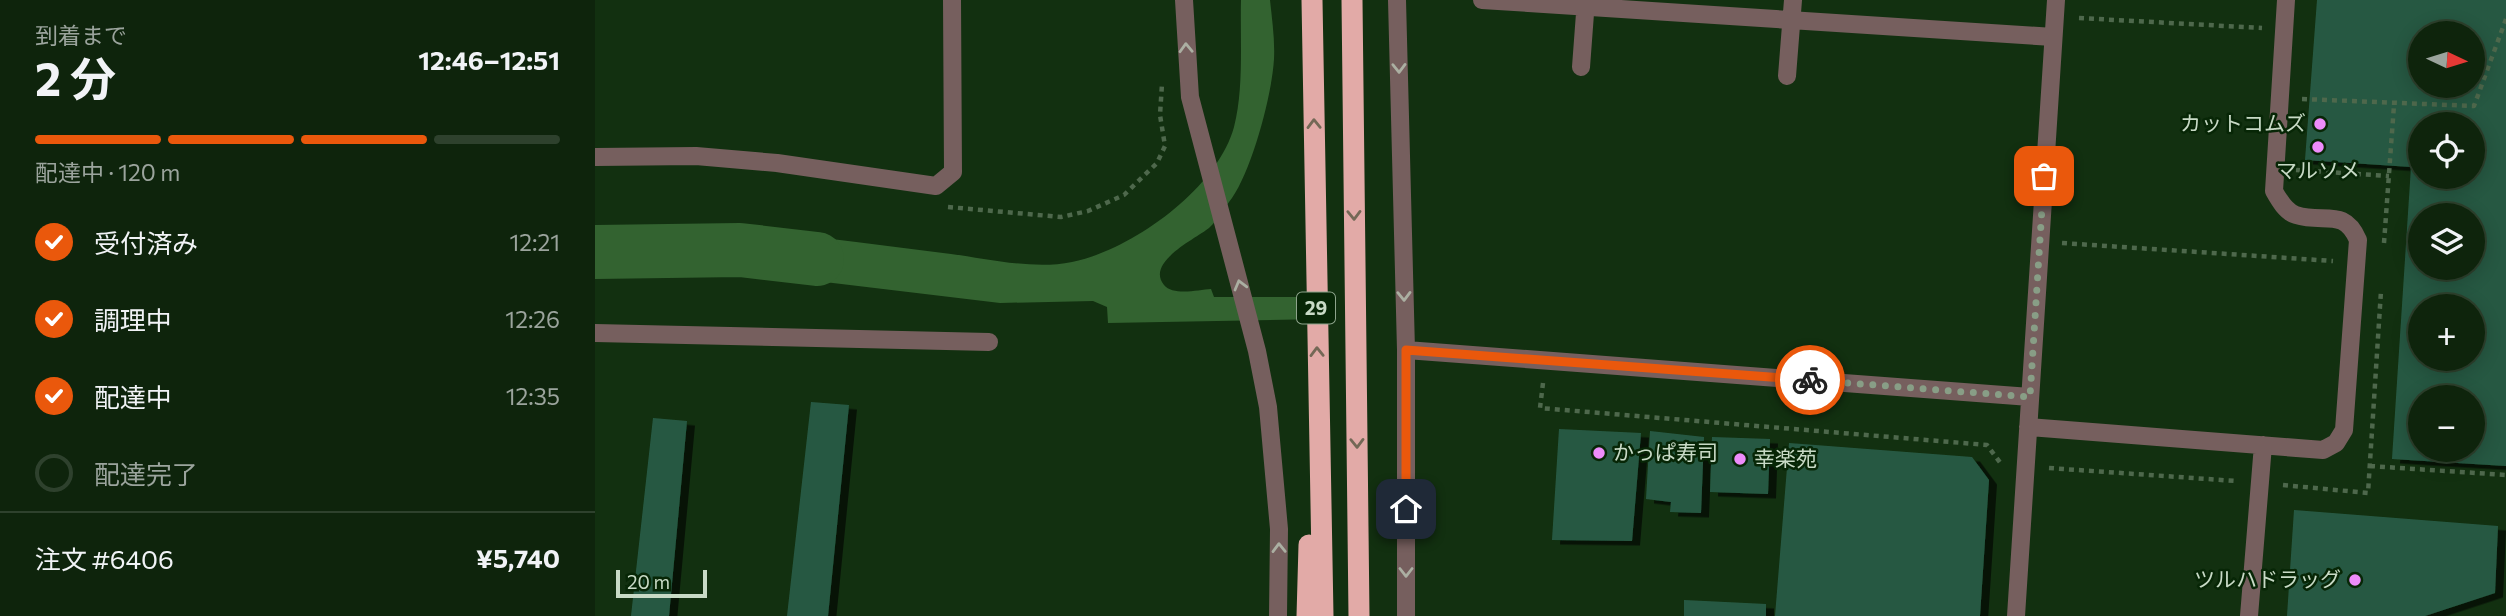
<!DOCTYPE html>
<html lang="ja">
<head>
<meta charset="utf-8">
<style>
	body { margin:0; font-family:Commissioner,"Noto Sans JP",sans-serif; background:#172c15; color:#f1f3f6; height:100vh; display:flex; flex-direction:column; font-size:26px; white-space:nowrap }
	* { box-sizing:border-box; margin:0 }
	p { font-size:23px; color:#9ba49d }
	.icon { flex:none; width:38px; height:38px; fill:none; stroke:currentColor; stroke-width:2; stroke-linecap:round; stroke-linejoin:round }
	.map { position:relative; flex:1; overflow:hidden }
	.drawer { display:flex; flex-direction:column; background:#0e240c; width:595px }
	.drawer>* { flex:none }
	.needle { width:46px; rotate:94deg }
	.fabs { position:absolute; left:1813px; top:21px; display:grid; gap:14px }
	.fabs a { display:grid; place-items:center; width:77px; height:77px; border-radius:50%; background:#0e240c; box-shadow:0 4px 18px #0003,0 0 0 2px #2e412d; font-size:35px }
	.scale { position:absolute; left:21px; bottom:18px; width:91px; box-sizing:border-box; padding-left:7px; border:4px solid #c8dac6; border-top:0; font-size:19px; line-height:24px; white-space:nowrap; color:#c8dac6; -webkit-text-stroke:5px #072606; paint-order:stroke }
	.pin { position:absolute; display:grid; place-items:center; width:60px; height:60px; color:#fff; margin:-30px; border-radius:14px; box-shadow:0 4px 10px #0006 }
	.courier { position:absolute; display:grid; place-items:center; width:70px; height:70px; margin:-35px; border:5px solid #ea580c; border-radius:50%; background:#fff; color:#222; box-shadow:0 2px 9px #0007 }
	.overview em { font-style:normal; font-weight:700 }
	.overview div { display:flex; flex-direction:column-reverse }
	.overview { display:flex; align-items:center; justify-content:space-between; height:119px; padding:0 35px }
	h1 { font-size:46px; font-weight:700; line-height:52px }
	.bar { display:grid; grid-template-columns:repeat(4,1fr); gap:10px 7px; align-content:center; height:84px; padding:0 35px }
	.bar i { height:9px; border-radius:5px; background:#2e412d }
	.bar .active { background:#ea580c }
	.bar p { grid-column:span 4 }
	.line { display:flex; align-items:center; gap:18px; padding:0 35px; border-top:2px solid #2e412d }
	.line div { flex:1 }
	ol { padding:0 35px; list-style:none }
	li { display:flex; align-items:center; gap:21px; height:77px }
	li p { margin-inline-start:auto }
	li .icon { padding:7px; border-radius:50%; background:#ea580c; color:#fff; stroke-width:4 }
	li:last-child { color:#9ba49d }
	li i { width:38px; height:38px; border:4px solid #2e412d; border-radius:50% }
	main { display:flex; flex:1; min-height:0 }
	.map>svg:first-child { display:block }
	.water { fill:#336330 }
	.lines { fill:none; stroke-linecap:round; stroke-linejoin:round }
	.river { stroke:#336330; stroke-width:54 }
	.building { fill:#275943; fill-rule:evenodd; filter:url(#shadow) }
	.path { stroke:#4e684c; stroke-width:4.5; stroke-dasharray:5 5; stroke-linecap:butt }
	.minor { stroke:#765f5e; stroke-width:18 }
	.highway { stroke:#e2aaa7; stroke-width:21 }
	.oneway { stroke:#abafa2 }
	.oneway2 { stroke:#746856 }
	.done { stroke:#889e86; stroke-width:7; stroke-dasharray:0 12.6 }
	.route { stroke:#ea580c; stroke-width:9 }
	.poi-dot { fill:#ed8cfa; stroke:#072606; stroke-width:2.5 }
	.labels { text-anchor:middle; stroke-width:5; stroke-linejoin:round; paint-order:stroke }
	.shield { fill:#072606; stroke:#8ea48c; stroke-width:2 }
	.shield-label { font-size:19px; font-weight:bold; fill:#c8dac6 }
	.poi-label { font-size:21px; fill:#c8dac6; stroke:#072606; text-anchor:end }
</style>
</head>
<body>
<main>
<section class="drawer">
<div class="overview"><div><h1>2 分</h1><p>到着まで</p></div><em>12:46–12:51</em></div>
<div class="bar"><i class="active"></i><i class="active"></i><i class="active"></i><i></i><p>配達中 · 120 m</p></div>
<ol>
<li><svg class="icon" aria-label="check" viewBox="0 0 24 24"><path d="M5 12l5 5 9-10"/></svg>受付済み<p>12:21</p></li>
<li><svg class="icon" aria-label="check" viewBox="0 0 24 24"><path d="M5 12l5 5 9-10"/></svg>調理中<p>12:26</p></li>
<li><svg class="icon" aria-label="check" viewBox="0 0 24 24"><path d="M5 12l5 5 9-10"/></svg>配達中<p>12:35</p></li>
<li><i></i>配達完了</li>
</ol>
<div class="line" style="height:91px"><div>注文 #6406</div><b>¥5,740</b></div>
</section>
<div class="map">
<svg width="1911" height="616" viewBox="0 0 1911 616">
	<defs>
		<filter id="shadow"><feDropShadow dx="8" dy="4.5" stdDeviation="0" flood-color="#0009"/></filter>
	</defs>
	<rect width="100%" height="100%" fill="#123010"/>
	<path class="water" d="M646,0H675C677,19 680,40 679,59C677,95 657,169 637,198C630,207 623,220 614,228C602,238 550,262 569,285C578,296 603,290 616,289L619,297H725L726,319L513,323L512,307L498,301L405,303L145,272L150,228C218,237 287,245 356,254C394,259 439,270 477,262C537,250 622,189 639,127C649,88 645,41 646,0Z"/>
	<g class="lines">
		<path class="river" d="M0,252L145,250L222,259"/>
	</g>
	<path class="building" d="M1722,0H1911V466L1797,459L1816,167L1710,160ZM1825,33H1878V86H1825ZM1825,124H1878V177H1825ZM1825,215H1878V268H1825ZM1825,306H1878V359H1825ZM1825,397H1878V450H1825Z
		M216,402L254,405L233,616H192Z
		M58,418L92,421L74,616H36Z
		M964,429L1046,433L1037,541L957,540Z
		M1055,431L1109,437L1106,513L1075,512L1076,502L1051,499Z
		M1117,437L1175,439L1173,494L1115,492Z
		M1194,443L1377,457L1394,480L1385,616H1180Z
		M1699,510L1903,526L1900,593L1830,616H1692Z
		M1089,600L1171,604V616H1089Z"/>
	<g class="lines">
		<path class="path" d="M1484,18L1667,28
			M1707,99L1879,106L1911,19
			M1701,170L1794,176
			M353,207L466,217L493,211L529,195L562,163L570,146L565,115L567,84
			M1467,243L1738,261
			M1789,243L1799,105
			M948,383L945,408L1392,445L1407,465
			M1775,466L1911,475
			M1454,468L1641,481
			M1688,485L1773,493L1786,291"/>
		<path class="minor" d="M589,0L595,97L662,351L673,407L684,529L683,616
			M802,0L811,350V616
			M887,0L1458,37
			M986,67L991,0
			M1192,76L1198,0
			M0,157L101,156L182,163L341,186L358,172L357,0
			M0,333L394,342
			M811,350L1435,397
			M1433,427L1728,450L1741,443L1749,430L1763,240C1749,207 1729,224 1701,215C1691,212 1684,200 1679,191L1691,0
			M1421,616L1461,0
			M1654,616L1668,445"/>
		<path class="highway" d="M717,0L728,616
			M757,0L764,616
			M712,616L714,545"/>
	</g>
	<defs><path id="oneway-chevron" d="M-2-3.5L2.5 0L-2 3.5" fill="none" stroke-width="1.6" stroke-linecap="round" stroke-linejoin="round" transform="scale(1.75)"/></defs>
	<g class="oneway">
		<use href="#oneway-chevron" transform="translate(591 48) rotate(-92)"/>
		<use href="#oneway-chevron" transform="translate(804 68) rotate(89)"/>
		<use href="#oneway-chevron" transform="translate(645 285) rotate(-105)"/>
		<use href="#oneway-chevron" transform="translate(809 296) rotate(89)"/>
		<use href="#oneway-chevron" transform="translate(684 548) rotate(-91)"/>
		<use href="#oneway-chevron" transform="translate(811 572) rotate(90)"/>
	</g>
	<g class="oneway2">
		<use href="#oneway-chevron" transform="translate(719 124) rotate(-91)"/>
		<use href="#oneway-chevron" transform="translate(759 215) rotate(89)"/>
		<use href="#oneway-chevron" transform="translate(722 352) rotate(-91)"/>
		<use href="#oneway-chevron" transform="translate(762 443) rotate(89)"/>
	</g>
	<g class="lines">
		<path class="done" d="M1215,380L1435,397L1449,176"/>
		<path class="route" d="M811,509V350L1215,380"/>
	</g>
	<g class="poi-dot">
		<circle cx="1725" cy="124" r="7"/>
		<circle cx="1723" cy="147" r="7"/>
		<circle cx="1004" cy="453" r="7"/>
		<circle cx="1145" cy="459" r="7"/>
		<circle cx="1760" cy="580" r="7"/>
	</g>
	<g class="labels">
		<rect class="shield" x="702" y="292.5" width="38" height="31" rx="5"/>
		<g class="shield-label">
			<text x="721" y="315">29</text>
		</g>
		<g class="poi-label">
			<text x="1711" y="131">カットコムズ</text>
			<text x="1723" y="178" text-anchor="middle">マルソメ</text>
			<text x="1018" y="460" text-anchor="start">かっぱ寿司</text>
			<text x="1159" y="466" text-anchor="start">幸楽苑</text>
			<text x="1746" y="587">ツルハドラッグ</text>
		</g>
	</g>
</svg>
<div class="fabs">
<a><svg class="needle" viewBox="-14 -14 28 28"><path d="M0-13l5 13h-10z" fill="#e53935"/><path d="M0 13l5-13h-10z" fill="#9ba49d"/></svg></a>
<a><svg class="icon" aria-label="locate" viewBox="0 0 24 24"><circle cx="12" cy="12" r="6"/><path d="M12 2v4M12 18v4M2 12h4M18 12h4"/></svg></a>
<a><svg class="icon" aria-label="layers" viewBox="0 0 24 24"><path d="M12 4l9 5-9 5-9-5zM3 14l9 5 9-5"/></svg></a>
<a>+</a>
<a>−</a>
</div>
<div class="scale">20 m</div>
<div class="pin" style="left:1449px;top:176px;background:#ea580c"><svg class="icon" aria-label="bag" viewBox="0 0 24 24"><path d="M5 8h14l-1 12H6zM9 8a3 3 0 0 1 6 0"/></svg></div>
<div class="pin" style="left:811px;top:509px;background:#1f2937"><svg class="icon" aria-label="home" viewBox="0 0 24 24"><path d="M3 11l9-7 9 7M6 9v11h12V9"/></svg></div>
<div class="courier" style="left:1215px;top:380px"><svg class="icon" aria-label="bike" viewBox="0 0 24 24"><circle cx="6" cy="16" r="4"/><circle cx="18" cy="16" r="4"/><path d="M6 16l4-8h5l3 8M10 8l3 8H6M13 5h3"/></svg></div>
</div>
</main>
</body>
</html>
